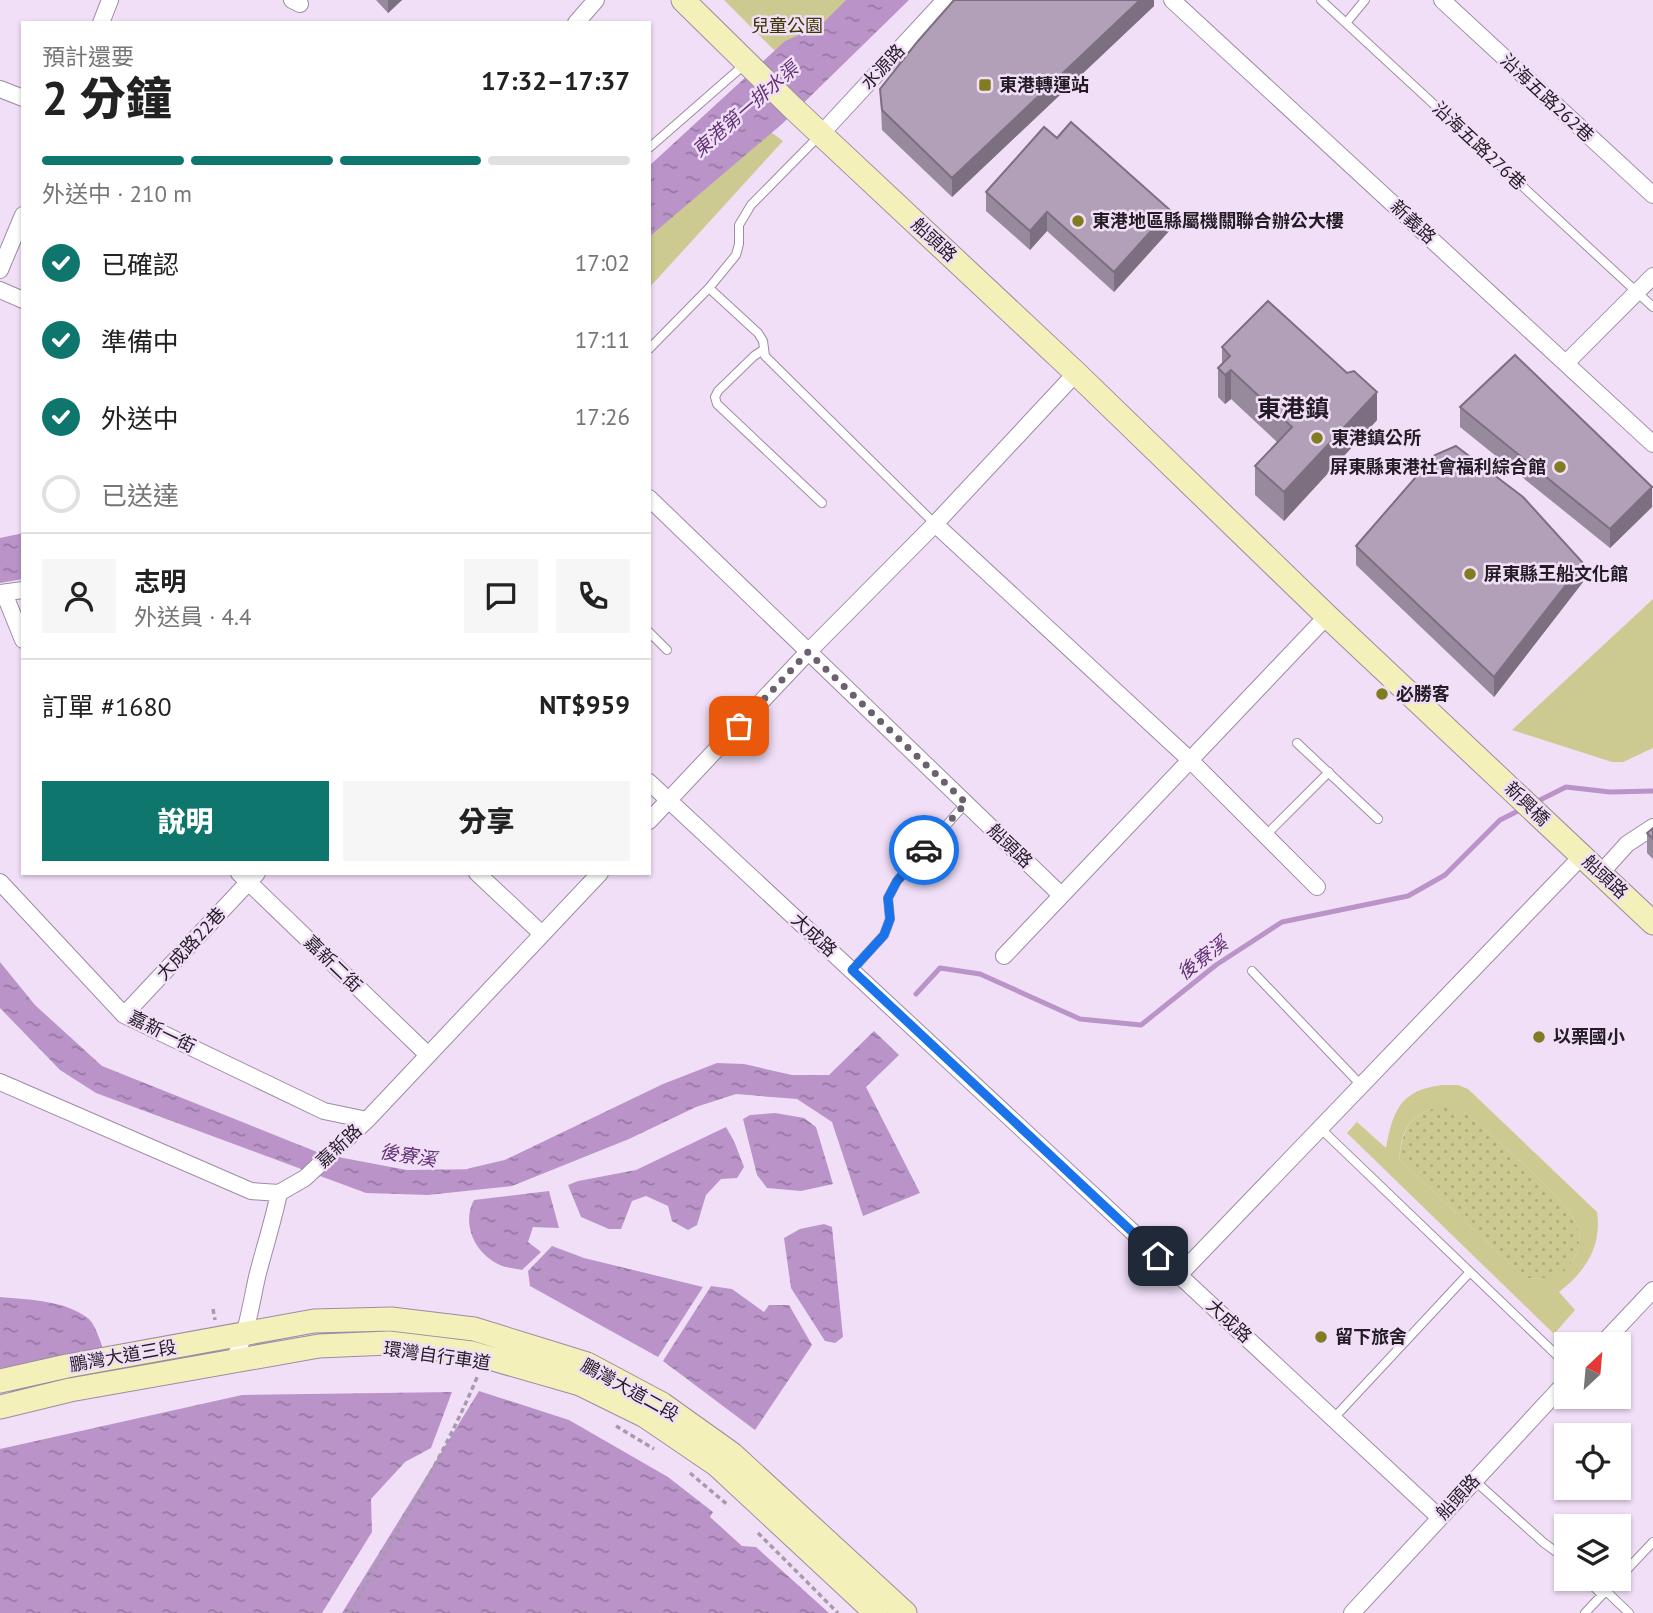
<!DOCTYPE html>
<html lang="zh-TW">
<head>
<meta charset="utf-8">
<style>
	body { margin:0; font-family:"PT Sans","Noto Sans TC",sans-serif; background:#f6f6f6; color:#222; height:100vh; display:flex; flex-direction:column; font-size:26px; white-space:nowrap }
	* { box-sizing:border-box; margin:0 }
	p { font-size:23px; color:#767676 }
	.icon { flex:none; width:38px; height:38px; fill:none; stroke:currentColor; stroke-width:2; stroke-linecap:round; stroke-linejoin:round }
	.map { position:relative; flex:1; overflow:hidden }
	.panel { position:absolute; left:21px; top:21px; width:630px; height:854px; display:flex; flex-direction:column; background:#fff; border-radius:0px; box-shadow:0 2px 5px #0004 }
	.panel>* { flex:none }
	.needle { width:46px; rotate:26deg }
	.tools { position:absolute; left:1554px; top:1332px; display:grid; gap:14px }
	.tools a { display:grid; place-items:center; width:77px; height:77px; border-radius:0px; background:#fff; box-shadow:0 2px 5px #0004; font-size:35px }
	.pin { position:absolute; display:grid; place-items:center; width:60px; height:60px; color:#fff; margin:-30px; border-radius:14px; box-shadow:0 4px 10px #0006 }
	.courier { position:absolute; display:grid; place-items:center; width:70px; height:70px; margin:-35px; border:5px solid #1a73e8; border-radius:50%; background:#fff; color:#222; box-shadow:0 2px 9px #0007 }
	.head em { font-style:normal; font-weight:800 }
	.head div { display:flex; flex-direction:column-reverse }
	.head { display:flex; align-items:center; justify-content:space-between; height:119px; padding:0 21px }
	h1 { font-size:46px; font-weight:800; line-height:52px }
	.bar { display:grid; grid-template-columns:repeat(4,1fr); gap:10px 7px; align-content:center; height:84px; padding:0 21px }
	.bar i { height:9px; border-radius:5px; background:#e0e0e0 }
	.bar .on { background:#0f766e }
	.bar p { grid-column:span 4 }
	.line { display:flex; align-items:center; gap:18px; padding:0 21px; border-top:2px solid #e0e0e0 }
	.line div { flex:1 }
	.round { display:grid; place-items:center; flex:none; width:74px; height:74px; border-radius:0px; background:#f6f6f6 }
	ol { padding:0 21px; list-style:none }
	li { display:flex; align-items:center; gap:21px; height:77px }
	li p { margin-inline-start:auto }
	li .icon { padding:7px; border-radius:50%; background:#0f766e; color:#fff; stroke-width:4 }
	li:last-child { color:#767676 }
	li i { width:38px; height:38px; border:4px solid #e0e0e0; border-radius:50% }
	.cta { display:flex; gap:14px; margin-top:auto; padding:14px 21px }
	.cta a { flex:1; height:80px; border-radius:0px; background:#0f766e; color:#fff; font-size:28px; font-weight:800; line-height:80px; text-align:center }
	.cta a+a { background:#f6f6f6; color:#222 }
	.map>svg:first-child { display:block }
	.grass { fill:url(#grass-dots) }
	.park { fill:#ccc991; fill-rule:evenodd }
	.water { fill:url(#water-ripples) }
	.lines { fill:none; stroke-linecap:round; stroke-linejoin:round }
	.stream { stroke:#ba94c9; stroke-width:5 }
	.lane-casing { stroke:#9c8ca3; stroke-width:10 }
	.street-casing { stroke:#9c8ca3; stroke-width:18 }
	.secondary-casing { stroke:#9c8ca3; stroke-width:25 }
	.path { stroke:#a89aae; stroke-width:3.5; stroke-dasharray:5 3.5; stroke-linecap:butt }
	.lane { stroke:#fff; stroke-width:8 }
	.street { stroke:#fff; stroke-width:16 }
	.secondary { stroke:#f3f0ba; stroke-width:23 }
	.wall { fill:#988a9d }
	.shaded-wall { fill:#7c7080 }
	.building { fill:#b1a0b7; stroke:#7c7080; stroke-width:2 }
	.done { stroke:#6b606f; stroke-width:7; stroke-dasharray:0 12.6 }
	.route { stroke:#1a73e8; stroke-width:9 }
	.poi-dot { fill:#817b21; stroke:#f1dff8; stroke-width:2.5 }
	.labels { text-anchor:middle; stroke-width:5; stroke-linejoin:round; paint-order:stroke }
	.park-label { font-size:18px; fill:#3a3600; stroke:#f1dff8 }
	.street-label { font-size:18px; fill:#231c25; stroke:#f1dff8 }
	.poi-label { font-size:18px; font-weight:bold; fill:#231c25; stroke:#f1dff8; text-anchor:start }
	.water-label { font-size:19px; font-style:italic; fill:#613172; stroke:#f1dff8 }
	.district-label { font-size:24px; font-weight:bold; fill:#231c25; stroke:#f1dff8 }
</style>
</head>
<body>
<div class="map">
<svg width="1653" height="1613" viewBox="0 0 1653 1613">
	<defs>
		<pattern id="grass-dots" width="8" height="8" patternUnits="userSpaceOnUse" patternTransform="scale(1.75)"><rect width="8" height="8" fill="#ccc991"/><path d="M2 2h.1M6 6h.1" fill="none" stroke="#afac7d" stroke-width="1.8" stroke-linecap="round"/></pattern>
		<pattern id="water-ripples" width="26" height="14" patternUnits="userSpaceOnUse" patternTransform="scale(1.75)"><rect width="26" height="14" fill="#ba94c9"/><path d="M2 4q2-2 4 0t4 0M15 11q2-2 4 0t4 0" fill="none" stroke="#9778a3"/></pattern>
	</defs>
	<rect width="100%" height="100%" fill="#f1dff8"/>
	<path class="grass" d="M1436,1107H1449L1466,1113C1489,1134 1576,1205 1579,1232C1581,1241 1578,1251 1574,1258C1562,1282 1549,1279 1525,1278L1399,1159C1403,1130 1408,1117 1436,1107Z"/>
	<path class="park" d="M724,0H855L786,62Z
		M768,130L783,141L649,288V227Z
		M1653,599V748L1623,762H1612L1512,730Z
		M1442,1085H1458L1468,1089L1597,1212C1602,1247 1585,1272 1559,1292L1575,1310L1554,1334L1347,1133L1357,1122L1386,1148C1393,1111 1400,1090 1442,1085ZM1436,1107L1449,1108L1466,1113C1489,1134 1576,1205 1579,1232C1581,1241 1578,1251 1574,1258C1563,1280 1547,1279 1525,1278L1399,1159C1402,1130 1408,1117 1436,1107Z"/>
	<path class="water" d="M846,0H909L782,124L649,237V166L785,41L820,26Z
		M23,533V579L0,583V538Z
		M0,962L35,1005L102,1066L322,1154L407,1170L486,1169L663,1084L717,1063L744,1064L792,1075H829L874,1031L899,1055L866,1087L920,1193L863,1216L832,1122L797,1099L736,1094L696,1107L629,1139L512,1186L428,1195L366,1193L96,1093L60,1070L0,1008Z
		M775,1113L804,1118L816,1127L833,1184L801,1191L767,1188L757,1175L743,1119L750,1115Z
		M726,1127L734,1141L744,1167L737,1178L721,1179L706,1195L697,1225L688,1230L672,1221L668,1206L646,1196L632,1201L621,1229H609L581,1217L568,1185L578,1181L636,1170Z
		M549,1191L559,1228L533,1227L528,1242L541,1252L522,1270C515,1268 506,1268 500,1265C475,1254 461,1224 474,1200Z
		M824,1224L832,1227L843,1337L835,1343L825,1341L791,1288L784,1238L800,1229Z
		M552,1246L584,1258L703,1287L658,1357L530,1286L528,1271Z
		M711,1286L732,1289L764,1312L769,1305H789L812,1345L755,1430L663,1361Z
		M0,1297C30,1300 65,1300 89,1319C97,1327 102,1348 107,1359L0,1383Z
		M479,1391L569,1420L668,1477L713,1512L710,1517L742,1546L756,1547L829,1613H342Z
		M452,1392L431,1448L405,1462L371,1499L372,1532L322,1613H0V1449L242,1395Z"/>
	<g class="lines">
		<path class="stream" d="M1534,803L1566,787L1610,792L1653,791
			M916,994L940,968L980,974L1080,1019L1141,1025L1216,965L1282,922L1408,896L1445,875L1500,820L1522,809
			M469,1171L503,1163"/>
		<defs>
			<path id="lane" d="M1321,0L1653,307
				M1346,23L1365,0
				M649,148L744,65
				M709,288L758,333L763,341L765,356L935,524
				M649,349L709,288L736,255L739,244V225L751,205L819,136
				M763,350L754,356L718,391L715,397L717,404L822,503
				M649,632L667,650
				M1297,743L1378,819
				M1265,836L1329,772
				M852,970L884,935L890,919L888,898L897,881L966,803
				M1252,971L1361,1085
				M1320,1128L1566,1364
				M1333,1419L1470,1272
				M1474,1480L1544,1543L1566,1559
				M1585,1578L1602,1595
				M1619,1578L1653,1542
				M1606,1591L1629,1613
				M1585,1613L1618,1578"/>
			<path id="street" d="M292,0L300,4
				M1172,0L1653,444
				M1442,0L1653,195
				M101,23L110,0
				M576,23L596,0
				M0,89L23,98
				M821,134L945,0
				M0,270L23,215
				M0,290L23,300
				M1566,363L1653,276
				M649,498L1061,895
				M935,524L1189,759L1317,887
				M0,593L23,590
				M4,593L23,640
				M649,782L1439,1517
				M649,821L808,652L935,524L1076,373
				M239,873L428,1055
				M477,873L542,934
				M1601,873L1627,844L1653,827
				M0,882L124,1015L324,1111L367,1120
				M1004,956L1327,616
				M124,1015L257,873
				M0,1082L251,1191L279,1193L305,1178L367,1120L600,873
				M1179,1275L1582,856
				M1602,1344L1653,1290
				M234,1360C248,1329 250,1309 257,1277C264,1249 273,1222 279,1193
				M1352,1613L1566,1382"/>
			<path id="secondary" d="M683,0L793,108L1076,373L1327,616L1653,923
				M0,1381L67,1366L314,1321L391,1319L474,1329L587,1364L662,1404L732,1454L905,1613
				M0,1407L70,1390L319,1346L389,1343L472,1353L580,1384L645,1416L717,1465L876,1613"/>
		</defs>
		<use href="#lane" class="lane-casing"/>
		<use href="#street" class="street-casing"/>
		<use href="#secondary" class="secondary-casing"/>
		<path class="path" d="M213,1309L215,1320
			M616,1426L654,1449
			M690,1473L729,1506
			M758,1533L838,1613
			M349,1613C395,1535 443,1459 478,1375"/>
		<use href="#lane" class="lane"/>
		<use href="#street" class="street"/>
		<use href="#secondary" class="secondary"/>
	</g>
	<path class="wall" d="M376,0H402L388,13Z
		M1154,0V6L952,197L882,130L880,89Z
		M1057,138L1170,230L1114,292L1047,231L1030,250L986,211V192Z
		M1222,347L1377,420L1284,521L1255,495V466L1277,442L1231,399L1225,404L1218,397V368L1222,364Z
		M1460,407L1652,507L1610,548L1460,427Z
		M1356,546L1583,582L1494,697L1356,565Z
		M1653,820V859L1647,853V833L1653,828Z"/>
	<path class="shaded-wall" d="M388,0H402L388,13Z
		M1140,0H1154V6L952,197V178Z
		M1170,210V230L1114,292V272Z
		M1047,212V231L1030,250V231Z
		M1231,370V399L1225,404V375Z
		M1377,392V420L1284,521V492Z
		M1652,487V507L1610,548V529Z
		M1583,563V582L1494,697V677Z"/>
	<path class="building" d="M954,0H1140L952,178L882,110L880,89L918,41Z
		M1071,122L1170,210L1114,272L1047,212L1030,231L986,192L1044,127L1057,138Z
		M1268,301L1347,373L1354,371L1377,392L1284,492L1255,466L1292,427L1231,370L1225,375L1218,368L1230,356L1222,347Z
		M1515,355L1652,487L1610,529L1460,407Z
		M1456,446L1523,497L1583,563L1494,677L1356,546L1435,455Z
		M1653,828V839L1647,833Z"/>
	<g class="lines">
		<path class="done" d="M739,726L808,652L966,803L924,850"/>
		<path class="route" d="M924,850L897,881L888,898L890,919L884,935L852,970L1158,1256"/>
	</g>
	<g class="poi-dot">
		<rect x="978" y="78" width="14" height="14" rx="3.5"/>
		<circle cx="1078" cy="221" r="7"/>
		<circle cx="1317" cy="438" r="7"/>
		<circle cx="1560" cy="467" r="7"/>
		<circle cx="1470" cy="574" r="7"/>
		<circle cx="1382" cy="694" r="7"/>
		<circle cx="1539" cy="1037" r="7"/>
		<circle cx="1321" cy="1337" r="7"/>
	</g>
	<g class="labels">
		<g class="park-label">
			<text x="787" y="32">兒童公園</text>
		</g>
		<g class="street-label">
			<text transform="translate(883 67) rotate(-47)" y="6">水源路</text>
			<text transform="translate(1547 98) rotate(43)" y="6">沿海五路262巷</text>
			<text transform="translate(1479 146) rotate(43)" y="6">沿海五路276巷</text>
			<text transform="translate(1413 222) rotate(43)" y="6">新義路</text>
			<text transform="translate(934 240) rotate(43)" y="6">船頭路</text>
			<text transform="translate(1527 804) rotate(44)" y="6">新興橋</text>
			<text transform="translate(1010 846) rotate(44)" y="6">船頭路</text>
			<text transform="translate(1605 877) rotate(43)" y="6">船頭路</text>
			<text transform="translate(814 935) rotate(43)" y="6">大成路</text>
			<text transform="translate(191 944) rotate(-47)" y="6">大成路22巷</text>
			<text transform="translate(333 964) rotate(44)" y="6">嘉新二街</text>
			<text transform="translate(162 1032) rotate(26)" y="6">嘉新一街</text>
			<text transform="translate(339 1146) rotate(-43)" y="6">嘉新路</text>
			<text transform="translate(1229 1321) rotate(43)" y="6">大成路</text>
			<text transform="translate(123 1356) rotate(-10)" y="6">鵬灣大道三段</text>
			<text transform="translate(437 1356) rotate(8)" y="6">環灣自行車道</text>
			<text transform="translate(630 1390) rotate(29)" y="6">鵬灣大道二段</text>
			<text transform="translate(1458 1497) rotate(-47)" y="6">船頭路</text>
		</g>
		<g class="poi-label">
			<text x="999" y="91">東港轉運站</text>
			<text x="1092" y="227">東港地區縣屬機關聯合辦公大樓</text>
			<text x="1331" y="444">東港鎮公所</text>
			<text x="1546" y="473" text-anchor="end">屏東縣東港社會福利綜合館</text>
			<text x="1484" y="580">屏東縣王船文化館</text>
			<text x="1396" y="700">必勝客</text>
			<text x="1553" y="1043">以栗國小</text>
			<text x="1335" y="1343">留下旅舍</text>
		</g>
		<g class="water-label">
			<text transform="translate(745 109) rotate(-41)" y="7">東港第一排水渠</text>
			<text transform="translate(1202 958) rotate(-37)" y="7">後寮溪</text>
			<text transform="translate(408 1155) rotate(9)" y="7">後寮溪</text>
		</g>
		<g class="district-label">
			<text x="1293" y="417">東港鎮</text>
		</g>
	</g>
</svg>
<div class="tools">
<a><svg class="needle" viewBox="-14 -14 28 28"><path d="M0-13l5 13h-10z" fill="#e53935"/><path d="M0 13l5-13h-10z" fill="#767676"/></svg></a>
<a><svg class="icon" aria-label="locate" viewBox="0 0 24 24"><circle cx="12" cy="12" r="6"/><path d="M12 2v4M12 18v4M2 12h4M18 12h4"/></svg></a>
<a><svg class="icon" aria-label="layers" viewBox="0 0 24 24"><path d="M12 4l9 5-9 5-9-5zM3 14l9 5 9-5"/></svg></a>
</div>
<div class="pin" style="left:739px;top:726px;background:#ea580c"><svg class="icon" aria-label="bag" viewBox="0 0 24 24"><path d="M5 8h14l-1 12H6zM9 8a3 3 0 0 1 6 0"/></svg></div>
<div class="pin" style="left:1158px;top:1256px;background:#1f2937"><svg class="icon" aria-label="home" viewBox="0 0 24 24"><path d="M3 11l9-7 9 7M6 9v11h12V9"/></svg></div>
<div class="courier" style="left:924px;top:850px"><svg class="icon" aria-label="car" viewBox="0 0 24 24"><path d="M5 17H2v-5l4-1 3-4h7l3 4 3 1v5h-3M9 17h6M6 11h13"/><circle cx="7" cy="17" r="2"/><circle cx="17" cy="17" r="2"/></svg></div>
<section class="panel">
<div class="head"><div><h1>2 分鐘</h1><p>預計還要</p></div><em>17:32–17:37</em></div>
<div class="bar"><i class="on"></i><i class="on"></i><i class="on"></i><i></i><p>外送中 · 210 m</p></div>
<ol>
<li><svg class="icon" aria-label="check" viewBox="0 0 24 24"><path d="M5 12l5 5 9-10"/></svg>已確認<p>17:02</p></li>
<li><svg class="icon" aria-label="check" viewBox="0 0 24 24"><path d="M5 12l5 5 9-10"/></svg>準備中<p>17:11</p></li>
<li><svg class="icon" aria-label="check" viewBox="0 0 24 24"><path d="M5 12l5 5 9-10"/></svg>外送中<p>17:26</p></li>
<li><i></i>已送達</li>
</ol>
<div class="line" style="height:126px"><a class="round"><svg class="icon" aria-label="person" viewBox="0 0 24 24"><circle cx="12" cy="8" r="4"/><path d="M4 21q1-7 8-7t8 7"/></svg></a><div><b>志明</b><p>外送員 · 4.4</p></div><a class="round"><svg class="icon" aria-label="chat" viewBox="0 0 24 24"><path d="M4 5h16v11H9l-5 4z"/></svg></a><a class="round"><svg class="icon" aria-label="phone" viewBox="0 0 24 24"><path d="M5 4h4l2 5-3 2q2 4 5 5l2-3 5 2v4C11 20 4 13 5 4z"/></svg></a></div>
<div class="line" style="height:91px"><div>訂單 #1680</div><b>NT$959</b></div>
<div class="cta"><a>說明</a><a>分享</a></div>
</section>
</div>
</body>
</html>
